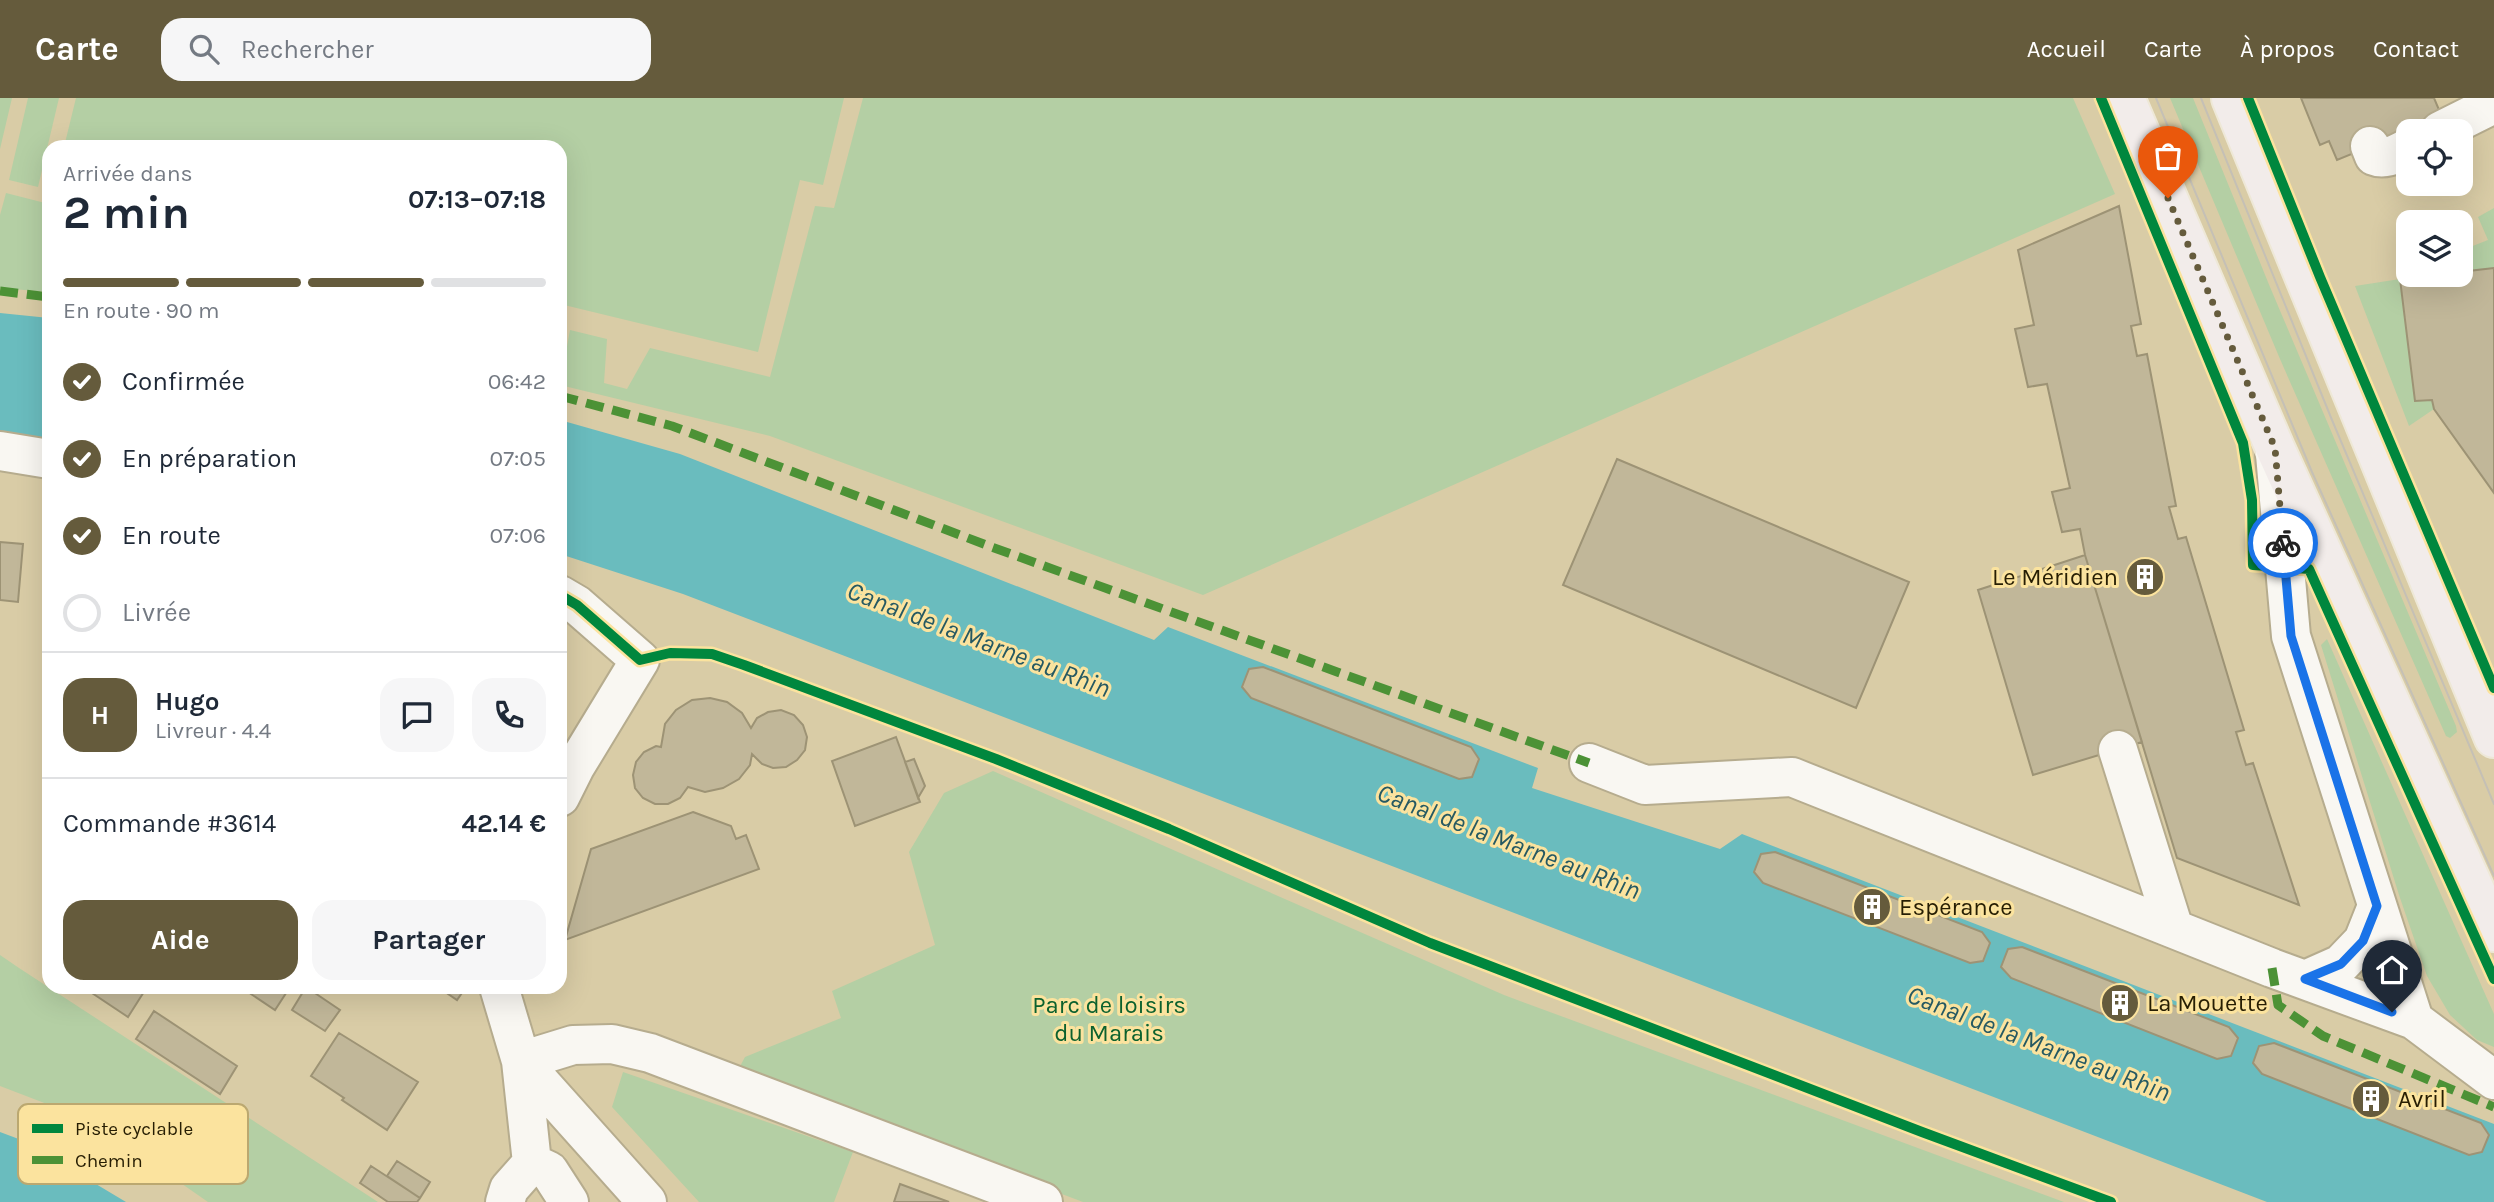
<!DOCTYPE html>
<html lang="fr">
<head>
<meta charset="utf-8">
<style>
	body { margin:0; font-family:Karla,sans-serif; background:#f6f6f7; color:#1f2937; height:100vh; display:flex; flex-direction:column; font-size:26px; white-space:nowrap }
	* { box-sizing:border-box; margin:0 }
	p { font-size:23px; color:#747a83 }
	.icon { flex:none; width:38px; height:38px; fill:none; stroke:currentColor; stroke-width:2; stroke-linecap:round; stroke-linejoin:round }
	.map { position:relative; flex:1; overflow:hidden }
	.drawer { position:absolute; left:42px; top:42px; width:525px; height:854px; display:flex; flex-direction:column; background:#fff; border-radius:21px; box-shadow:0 7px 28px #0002 }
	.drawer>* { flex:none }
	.tools { position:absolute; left:2396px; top:21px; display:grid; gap:14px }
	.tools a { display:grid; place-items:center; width:77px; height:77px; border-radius:14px; background:#fff; box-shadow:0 7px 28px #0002; font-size:35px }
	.pin { position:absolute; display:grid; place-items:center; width:60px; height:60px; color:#fff; margin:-72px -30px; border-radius:50% 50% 50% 0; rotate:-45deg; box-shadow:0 0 7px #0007 }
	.pin .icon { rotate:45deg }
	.courier { position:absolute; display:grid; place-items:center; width:70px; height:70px; margin:-35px; border:5px solid #1a73e8; border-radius:50%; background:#fff; color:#222; box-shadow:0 2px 9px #0007 }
	.head em { font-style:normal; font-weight:700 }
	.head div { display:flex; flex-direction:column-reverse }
	.head { display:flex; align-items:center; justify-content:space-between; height:119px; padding:0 21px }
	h1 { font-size:46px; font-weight:700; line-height:52px }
	.bar { display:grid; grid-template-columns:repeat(4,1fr); gap:10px 7px; align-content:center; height:84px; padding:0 21px }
	.bar i { height:9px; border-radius:5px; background:#e0e1e3 }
	.bar .current { background:#655b3c }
	.bar p { grid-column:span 4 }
	.line { display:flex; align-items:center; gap:18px; padding:0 21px; border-top:2px solid #e0e1e3 }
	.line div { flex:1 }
	.round { display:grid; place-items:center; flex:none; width:74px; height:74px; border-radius:21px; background:#f6f6f7 }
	ol { padding:0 21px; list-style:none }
	li { display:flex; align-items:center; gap:21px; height:77px }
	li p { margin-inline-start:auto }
	li .icon { padding:7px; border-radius:50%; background:#655b3c; color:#fff; stroke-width:4 }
	li:last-child { color:#747a83 }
	li i { width:38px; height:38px; border:4px solid #e0e1e3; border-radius:50% }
	.button { display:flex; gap:14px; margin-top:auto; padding:14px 21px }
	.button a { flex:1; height:80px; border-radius:21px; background:#655b3c; color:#fff; font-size:28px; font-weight:700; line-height:80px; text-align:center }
	.button a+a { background:#f6f6f7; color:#1f2937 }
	header { display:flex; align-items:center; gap:42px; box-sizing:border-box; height:98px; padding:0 35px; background:#655b3c; color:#fff }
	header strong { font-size:33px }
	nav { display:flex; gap:38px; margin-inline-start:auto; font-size:24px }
	.search { width:490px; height:63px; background:#f6f6f7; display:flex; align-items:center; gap:18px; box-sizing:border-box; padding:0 24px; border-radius:21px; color:#747a83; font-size:26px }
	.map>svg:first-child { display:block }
	.green { fill:#b4cfa4 }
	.water { fill:#6abcbe }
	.building { fill:#c1b799; stroke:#9d9375; stroke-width:2 }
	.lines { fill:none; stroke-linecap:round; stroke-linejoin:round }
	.minor-casing { stroke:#b6ac8e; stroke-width:42 }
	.major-casing { stroke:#eee8d7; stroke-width:42 }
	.minor { stroke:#f9f7f2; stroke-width:38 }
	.major { stroke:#f2ecea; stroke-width:38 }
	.tram { stroke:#c5c0b5; stroke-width:2 }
	.quiet { stroke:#4c9236; stroke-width:9; stroke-dasharray:18 9; stroke-linecap:butt }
	.cycleway-casing { stroke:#fbe39e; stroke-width:15 }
	.cycleway { stroke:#00873e; stroke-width:10 }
	.done { stroke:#655b3c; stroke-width:7; stroke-dasharray:0 12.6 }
	.route { stroke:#1a73e8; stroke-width:9 }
	.labels { text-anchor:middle; stroke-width:6; stroke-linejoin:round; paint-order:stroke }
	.poi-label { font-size:24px; fill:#271e03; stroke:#fbe39e; text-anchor:start }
	.park-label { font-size:24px; fill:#0c612e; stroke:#fbe39e }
	.water-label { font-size:26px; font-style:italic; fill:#265962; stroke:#fbe39e }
	.key { fill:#fbe39e; stroke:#bba870; stroke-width:2 }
	.key-label { font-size:19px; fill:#271e03 }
</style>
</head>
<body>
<header>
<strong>Carte</strong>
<div class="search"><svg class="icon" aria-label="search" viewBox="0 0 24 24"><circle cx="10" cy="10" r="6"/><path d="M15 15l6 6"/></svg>Rechercher</div>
<nav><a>Accueil</a><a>Carte</a><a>À propos</a><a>Contact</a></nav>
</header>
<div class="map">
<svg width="2494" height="1104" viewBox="0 0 2494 1104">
	<rect width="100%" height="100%" fill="#d9cca6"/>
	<path class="green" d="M0,0H12L0,51Z
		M28,0H59L38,89L9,82Z
		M76,0H844L823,87L800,82L758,254L560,206V49H64Z
		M863,0H2073L2115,96L1203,497L770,338L560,287V253L566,254L570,232L607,241L604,285L627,291L650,250L770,279L815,108L834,110Z
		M2170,0H2193L2270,189L2456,628L2457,634L2450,640L2446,638L2280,261Z
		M6,95L49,106V194L0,190V117Z
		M2494,110V170L2461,174L2460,153L2488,142L2478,119Z
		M2408,177H2438L2400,182L2415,303L2432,302L2434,311L2409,328L2355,188L2400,181Z
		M2327,541L2494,916V949L2477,942L2450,917L2427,878L2400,800L2321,547Z
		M993,673L1504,897L2064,1104H1083L737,974L745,959L841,920L832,893L935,847L909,754L944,695Z
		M0,857L19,870L378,1104H208L162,1072L60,1011L0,988Z
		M623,974L853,1054L834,1104H699L612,1009Z"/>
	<path class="water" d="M0,215L49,220V343L0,336Z
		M560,322L680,356L1154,542L1168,529L1538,670L1532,690L1720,751L1742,736L2494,1026V1104H2267L683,496L560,456Z
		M0,1034L24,1043L126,1104H0Z"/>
	<path class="building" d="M2301,0H2434L2442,19L2337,62L2329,43L2320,47Z
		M2119,108L2141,226L2131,228L2137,258L2147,256L2176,408L2169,409L2178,441L2186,439L2244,632L2236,634L2246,667L2253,665L2299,807L2177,760L2085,457L2080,431L2062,434L2052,394L2070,390L2047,286L2028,289L2015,231L2034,227L2018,152Z
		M2494,170V395L2434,311L2432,302L2415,303L2400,181L2460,177V174Z
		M1617,361L1909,484L1856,610L1563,487Z
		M0,444L23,446L18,504L0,502Z
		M2085,457L2142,644L2033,677L1978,492Z
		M1263,569L1471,649L1479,661L1472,679L1459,681L1251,600L1242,589L1249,571Z
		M710,600L727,604L742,615L751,630L757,620L768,614L781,612L794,617L803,627L807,639L805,652L797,662L786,669L773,670L762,666L752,656L750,667L739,681L723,690L705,694L688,689L680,700L668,706H655L643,700L635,690L633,677L636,664L644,654L656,648L661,649L665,626L676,612L692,602Z
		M896,639L920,704L855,728L832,663Z
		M914,661L925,688L918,700L905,664Z
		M693,714L731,728L736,741L746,737L759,771L565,842L591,751Z
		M1775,754L1982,834L1990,845L1983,863L1970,865L1763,785L1754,774L1761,756Z
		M2022,849L2229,929L2238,940L2231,958L2217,961L2011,880L2001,869L2008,851Z
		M83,889H147L128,919Z
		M251,889H290L275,912L248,894Z
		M306,889L340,912L325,933L292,912Z
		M438,889H466L457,902Z
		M154,913L237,968L220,996L136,941Z
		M339,935L418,984L387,1032L342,1002L344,1000L311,978Z
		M2274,945L2481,1025L2489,1037L2482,1054L2469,1057L2262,976L2253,965L2259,948Z
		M397,1063L430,1084L420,1100L387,1078Z
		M371,1068L420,1100L417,1104H388L360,1085Z
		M900,1086L949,1104H894Z"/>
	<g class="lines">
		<defs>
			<path id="minor" d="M2440,33L2494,6
				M2370,48L2374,58C2386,63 2397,55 2408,50
				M0,353L49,361
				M2275,356L2291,538L2414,922
				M560,497L577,507L640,562L575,669L560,699
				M2118,652L2174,831
				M1589,665L1645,687L1792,679L2272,870L2414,922L2494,982
				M2305,882L2341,866L2363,843L2377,808
				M499,889L521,963L532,1065L509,1091L505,1104
				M521,963L573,947L612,946L650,955L1043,1104
				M521,963L647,1104
				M532,1065L549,1073L569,1104"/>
			<path id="major" d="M2125,0L2275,350L2494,834
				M2231,0L2494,640"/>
		</defs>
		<use href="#minor" class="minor-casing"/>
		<use href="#major" class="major-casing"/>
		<use href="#minor" class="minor"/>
		<use href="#major" class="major"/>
		<path class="tram" d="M2156,0L2312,374L2494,778
			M2201,0L2332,322L2494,706"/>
		<path class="quiet" d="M0,193L49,199
			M560,298L672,328L989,448L1589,665
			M2272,870L2278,907L2323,938L2494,1009"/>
		<defs>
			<path id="cycleway" d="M2101,0L2243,345L2252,402L2253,467L2309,471L2494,881
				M2248,0L2320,179L2494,590
				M560,497L577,507L640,562L670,555L712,556L744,567L996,661L1169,731L1430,845L1922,1034L2111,1104"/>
		</defs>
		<use href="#cycleway" class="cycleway-casing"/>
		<use href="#cycleway" class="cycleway"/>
	</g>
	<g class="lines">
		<path class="done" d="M2168,100L2275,350L2283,445"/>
		<path class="route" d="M2283,445L2291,538L2377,808L2363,843L2341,866L2305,881L2392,914"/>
	</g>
	<defs>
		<symbol id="building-disc" viewBox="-11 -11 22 22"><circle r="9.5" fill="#655b3c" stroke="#fbe39e"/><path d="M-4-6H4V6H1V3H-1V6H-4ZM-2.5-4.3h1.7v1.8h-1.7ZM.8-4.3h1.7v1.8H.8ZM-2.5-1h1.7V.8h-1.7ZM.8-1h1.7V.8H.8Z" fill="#fff"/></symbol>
	</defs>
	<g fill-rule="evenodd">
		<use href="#building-disc" x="2123" y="457" width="44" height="44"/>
		<use href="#building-disc" x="1850" y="787" width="44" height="44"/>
		<use href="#building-disc" x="2098" y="883" width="44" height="44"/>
		<use href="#building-disc" x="2349" y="979" width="44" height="44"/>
	</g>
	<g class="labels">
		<g class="poi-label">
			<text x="2118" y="487" text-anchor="end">Le Méridien</text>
			<text x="1899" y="817">Espérance</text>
			<text x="2147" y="913">La Mouette</text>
			<text x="2398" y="1009">Avril</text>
		</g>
		<g class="park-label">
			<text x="1109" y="915">Parc de loisirs<tspan x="1109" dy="28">du Marais</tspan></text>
		</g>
		<g class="water-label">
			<text transform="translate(979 541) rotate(21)" y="9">Canal de la Marne au Rhin</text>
			<text transform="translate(1509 743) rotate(21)" y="9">Canal de la Marne au Rhin</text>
			<text transform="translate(2039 945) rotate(21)" y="9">Canal de la Marne au Rhin</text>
		</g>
	</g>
	<rect x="18" y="1006" width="230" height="80" rx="10" class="key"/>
	<rect x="32" y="1026" width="31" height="9" fill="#00873e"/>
	<rect x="32" y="1058" width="31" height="8" fill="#4c9236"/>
	<g class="key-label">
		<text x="75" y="1037">Piste cyclable</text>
		<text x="75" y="1069">Chemin</text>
	</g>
</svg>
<div class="tools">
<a><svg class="icon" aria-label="locate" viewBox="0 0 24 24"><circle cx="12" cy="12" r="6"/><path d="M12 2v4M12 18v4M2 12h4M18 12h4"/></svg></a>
<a><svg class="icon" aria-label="layers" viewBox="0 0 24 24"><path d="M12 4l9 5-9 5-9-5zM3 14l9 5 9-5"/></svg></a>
</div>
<div class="pin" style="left:2168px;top:100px;background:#ea580c"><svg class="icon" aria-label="bag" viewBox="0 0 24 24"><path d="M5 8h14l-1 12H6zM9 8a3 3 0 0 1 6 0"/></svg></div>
<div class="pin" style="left:2392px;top:914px;background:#1f2937"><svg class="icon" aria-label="home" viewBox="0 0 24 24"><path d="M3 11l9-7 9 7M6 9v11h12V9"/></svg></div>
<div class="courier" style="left:2283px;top:445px"><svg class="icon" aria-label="bike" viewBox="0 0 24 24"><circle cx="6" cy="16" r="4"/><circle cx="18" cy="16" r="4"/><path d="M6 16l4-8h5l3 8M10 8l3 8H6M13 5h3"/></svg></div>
<section class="drawer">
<div class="head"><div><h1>2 min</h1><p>Arrivée dans</p></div><em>07:13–07:18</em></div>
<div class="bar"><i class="current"></i><i class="current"></i><i class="current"></i><i></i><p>En route · 90 m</p></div>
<ol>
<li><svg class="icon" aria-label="check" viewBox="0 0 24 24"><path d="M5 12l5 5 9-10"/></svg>Confirmée<p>06:42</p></li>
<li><svg class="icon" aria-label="check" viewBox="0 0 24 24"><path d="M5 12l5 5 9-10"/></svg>En préparation<p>07:05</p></li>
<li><svg class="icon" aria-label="check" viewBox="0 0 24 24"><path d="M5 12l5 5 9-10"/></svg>En route<p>07:06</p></li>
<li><i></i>Livrée</li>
</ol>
<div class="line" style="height:126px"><b class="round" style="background:#655b3c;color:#fff">H</b><div><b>Hugo</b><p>Livreur · 4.4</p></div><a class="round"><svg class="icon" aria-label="chat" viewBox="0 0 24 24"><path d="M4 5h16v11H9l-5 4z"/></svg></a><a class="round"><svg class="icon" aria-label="phone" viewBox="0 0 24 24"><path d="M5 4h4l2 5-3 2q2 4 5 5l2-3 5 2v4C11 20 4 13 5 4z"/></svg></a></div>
<div class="line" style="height:91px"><div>Commande #3614</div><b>42.14 €</b></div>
<div class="button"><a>Aide</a><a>Partager</a></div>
</section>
</div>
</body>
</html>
